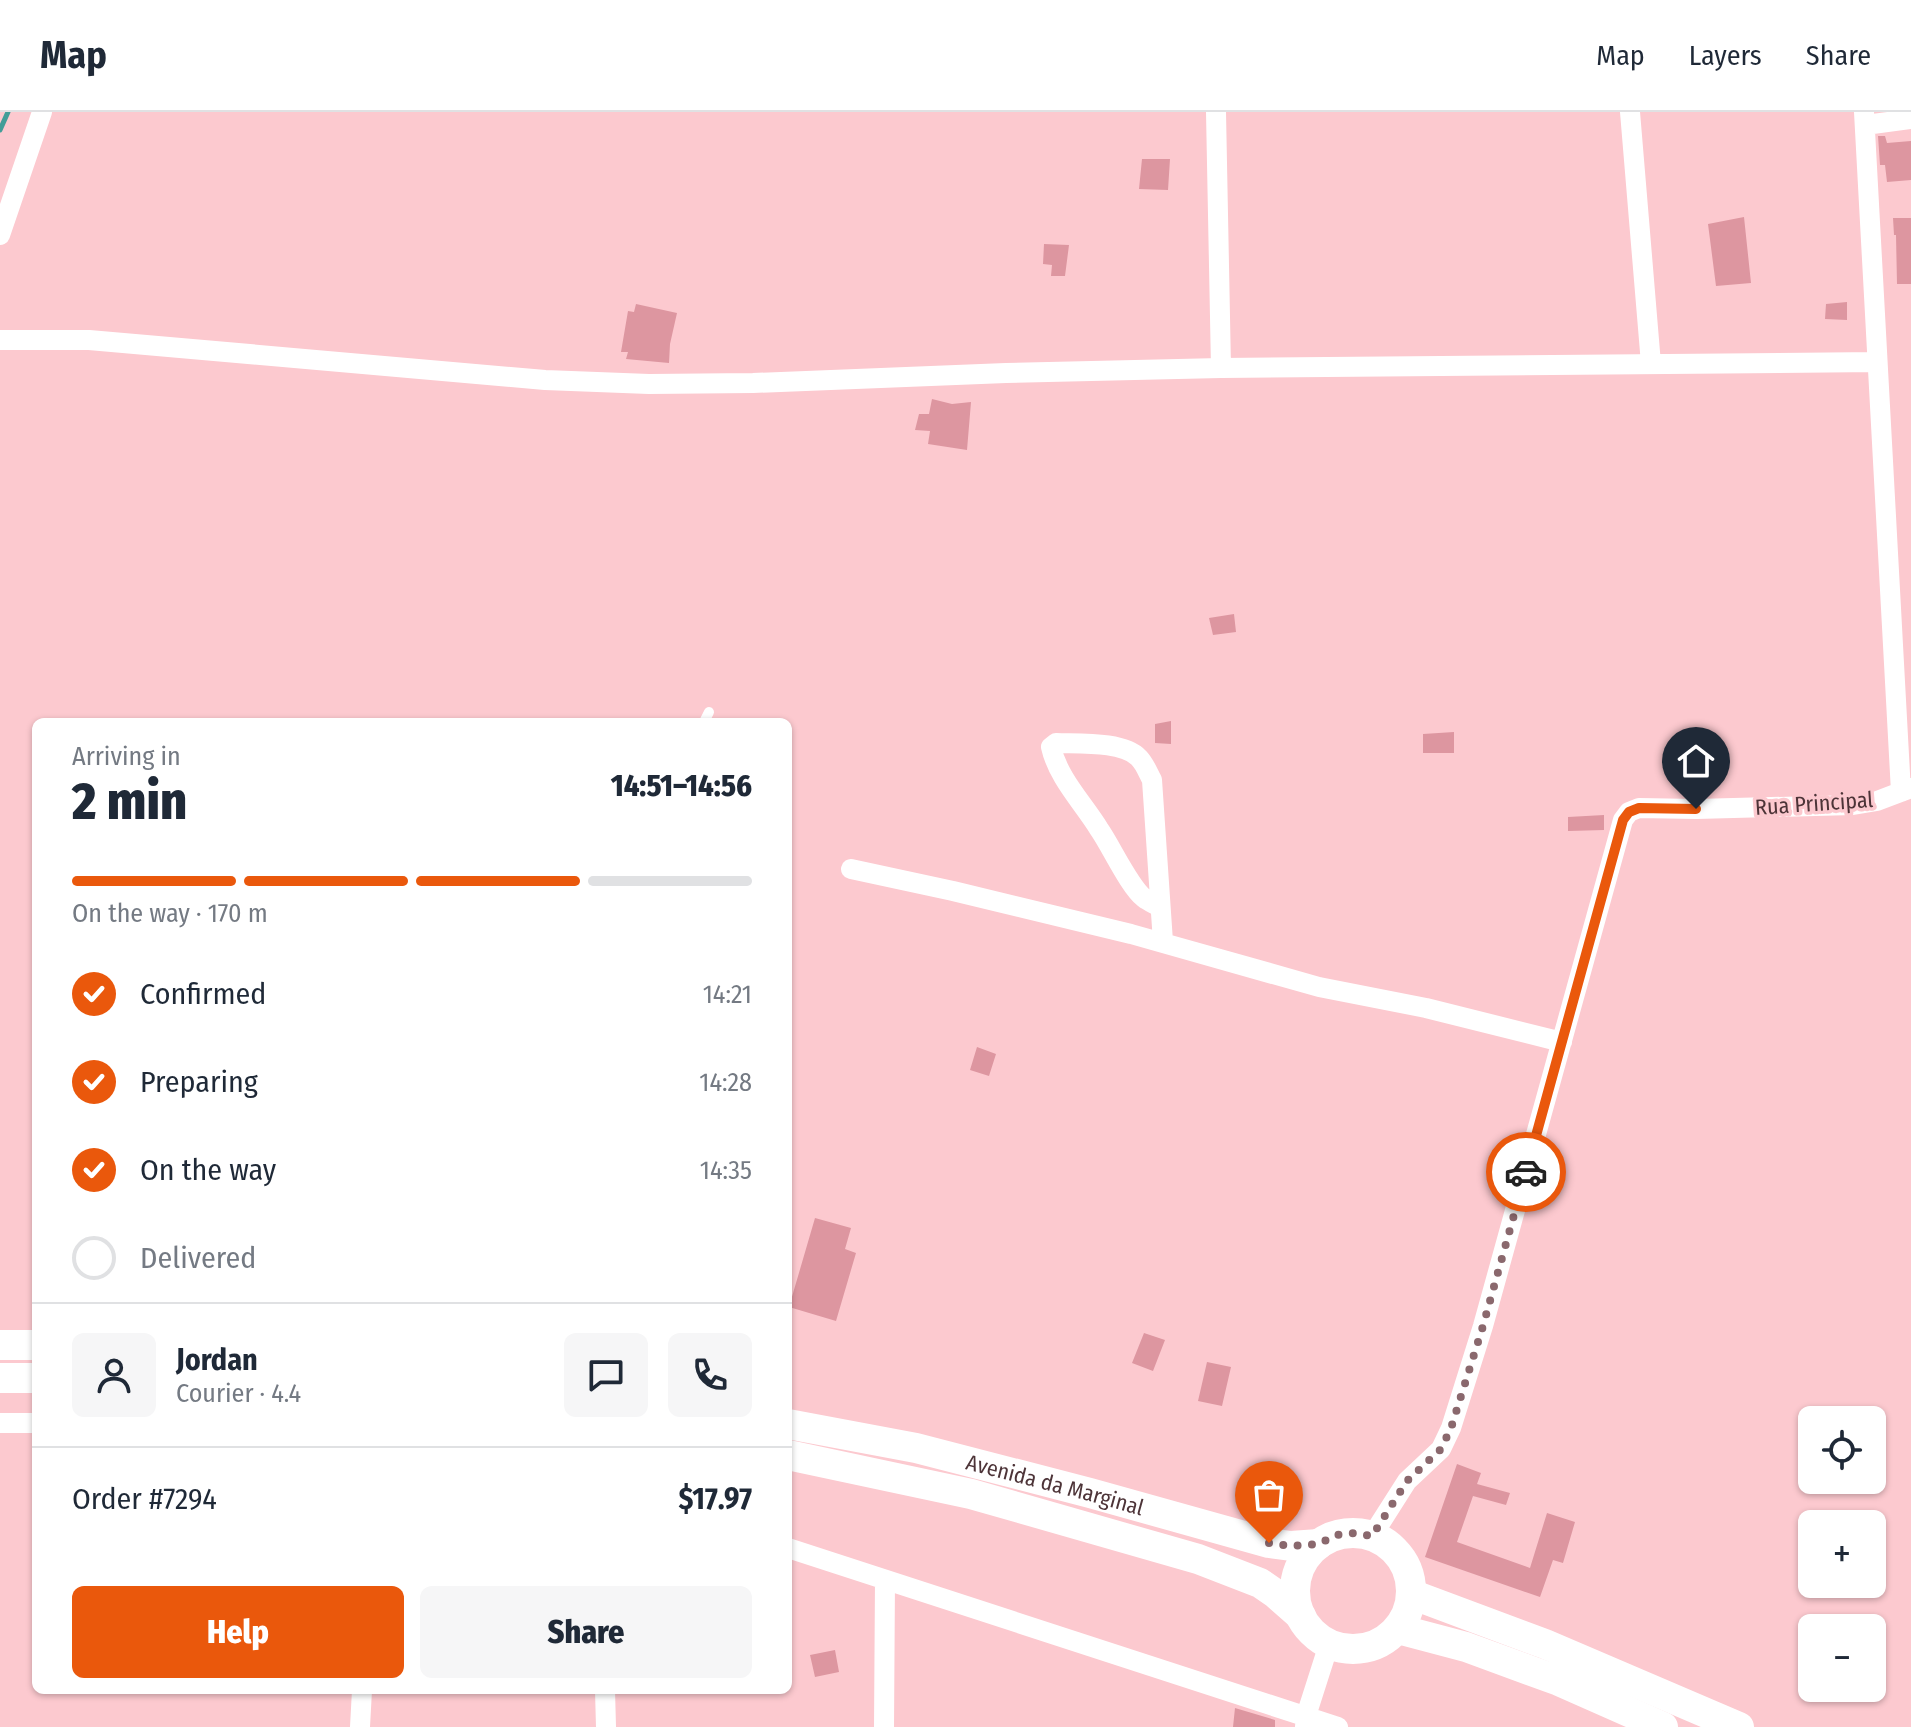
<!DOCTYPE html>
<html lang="en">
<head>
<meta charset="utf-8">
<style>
	body { margin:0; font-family:"Fira Sans Condensed",sans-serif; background:#f6f6f7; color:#1f2937; height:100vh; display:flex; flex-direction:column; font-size:30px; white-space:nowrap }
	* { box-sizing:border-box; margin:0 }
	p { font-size:26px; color:#747a83 }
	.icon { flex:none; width:44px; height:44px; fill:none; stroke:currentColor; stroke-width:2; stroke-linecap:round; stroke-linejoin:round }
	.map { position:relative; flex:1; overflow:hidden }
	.panel { position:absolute; left:32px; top:606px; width:760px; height:976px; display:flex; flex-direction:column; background:#fff; border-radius:12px; box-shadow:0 2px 6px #0004 }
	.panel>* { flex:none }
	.buttons { position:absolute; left:1798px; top:1294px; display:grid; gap:16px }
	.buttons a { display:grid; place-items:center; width:88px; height:88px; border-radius:12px; background:#fff; box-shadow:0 2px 6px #0004; font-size:40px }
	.pin { position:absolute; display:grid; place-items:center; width:68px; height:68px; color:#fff; margin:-82px -34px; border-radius:50% 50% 50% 0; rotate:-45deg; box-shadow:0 0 8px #0007 }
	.pin .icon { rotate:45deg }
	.courier { position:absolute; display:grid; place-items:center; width:80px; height:80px; margin:-40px; border:6px solid #ea580c; border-radius:50%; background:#fff; color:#222; box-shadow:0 2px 10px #0007 }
	.summary em { font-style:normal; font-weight:800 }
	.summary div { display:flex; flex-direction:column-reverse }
	.summary { display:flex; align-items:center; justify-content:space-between; height:136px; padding:0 40px }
	h1 { font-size:52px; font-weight:800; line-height:60px }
	.bar { display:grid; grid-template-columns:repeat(4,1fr); gap:12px 8px; align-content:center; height:96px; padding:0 40px }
	.bar i { height:10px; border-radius:6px; background:#e0e1e3 }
	.bar .on { background:#ea580c }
	.bar p { grid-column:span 4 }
	.line { display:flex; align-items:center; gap:20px; padding:0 40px; border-top:2px solid #e0e1e3 }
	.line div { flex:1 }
	.round { display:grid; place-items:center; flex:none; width:84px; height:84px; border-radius:12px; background:#f6f6f7 }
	ol { padding:0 40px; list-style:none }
	li { display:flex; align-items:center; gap:24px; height:88px }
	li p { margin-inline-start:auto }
	li .icon { padding:8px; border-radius:50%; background:#ea580c; color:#fff; stroke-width:4 }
	li:last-child { color:#747a83 }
	li i { width:44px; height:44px; border:4px solid #e0e1e3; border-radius:50% }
	.cta { display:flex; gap:16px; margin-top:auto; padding:16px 40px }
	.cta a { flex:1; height:92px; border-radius:12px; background:#ea580c; color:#fff; font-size:32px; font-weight:800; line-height:92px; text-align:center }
	.cta a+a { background:#f6f6f7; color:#1f2937 }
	header { display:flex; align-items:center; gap:48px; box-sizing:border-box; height:112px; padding:0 40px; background:#fff; border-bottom:2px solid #e0e1e3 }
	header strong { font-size:38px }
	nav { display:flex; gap:44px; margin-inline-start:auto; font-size:28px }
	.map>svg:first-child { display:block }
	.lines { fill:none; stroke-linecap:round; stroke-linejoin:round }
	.stream { stroke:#429d98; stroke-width:5 }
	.building { fill:#dd96a0 }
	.service { stroke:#fff; stroke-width:10 }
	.minor { stroke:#fff; stroke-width:20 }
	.primary { stroke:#fff; stroke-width:30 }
	.done { stroke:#8a686d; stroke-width:8; stroke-dasharray:0 14.4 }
	.route { stroke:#ea580c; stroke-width:10 }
	.labels { text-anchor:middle; stroke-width:7; stroke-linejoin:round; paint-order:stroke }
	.street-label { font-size:22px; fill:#4d3438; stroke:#fcc9cf }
</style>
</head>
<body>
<header>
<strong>Map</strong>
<nav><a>Map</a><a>Layers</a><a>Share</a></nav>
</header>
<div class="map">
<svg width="1911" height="1615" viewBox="0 0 1911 1615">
	<rect width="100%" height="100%" fill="#fcc9cf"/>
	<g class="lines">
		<path class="stream" d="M0,18L8,0"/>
	</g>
	<path class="building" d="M1878,24H1885L1887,31L1911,29V68L1887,70L1885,53H1880Z
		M1142,47H1170L1168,78L1139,77Z
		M1744,105L1751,171L1716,174L1708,112Z
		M1893,106H1911V172H1897L1896,123H1894Z
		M1044,132L1069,133L1065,164H1051L1052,153L1043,152Z
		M1847,190V208L1825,207L1826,192Z
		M636,192L677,201L670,232L669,251L626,247L628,240H621L628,199L634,200Z
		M932,287L952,292L971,290L967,338L928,332L930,319L915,318L919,302H929Z
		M1234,502L1236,520L1213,523L1209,506Z
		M1171,609V632L1155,631V612Z
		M1454,620V641H1423V622Z
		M1604,703V718L1568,719V705Z
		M977,935L996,942L989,964L970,958Z
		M815,1106L851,1116L845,1137L856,1141L836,1209L789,1195Z
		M1144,1221L1165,1228L1153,1259L1132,1251Z
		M1207,1250L1231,1255L1222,1294L1198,1289Z
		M1457,1352L1481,1361L1477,1372L1510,1381L1506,1393L1473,1384L1457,1430L1530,1456L1547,1401L1575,1410L1563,1451L1553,1448L1540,1485L1425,1445Z
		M835,1538L839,1560L815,1565L810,1543Z
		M1235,1596L1275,1608V1615H1233Z"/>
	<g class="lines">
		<path class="service" d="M704,610L709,600"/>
		<path class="minor" d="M1216,0L1221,256
			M1630,0L1651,252
			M1864,0L1901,680
			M1865,13L1911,7
			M0,123L42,0
			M0,228H89L545,268L649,272L753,271L1006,261L1221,256L1877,250
			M851,757L953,779L1131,822L1319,875L1426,896L1562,930
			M1160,795C1155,792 1149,790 1144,786C1129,774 1111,734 1099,717C1083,691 1058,666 1051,635L1056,631C1078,632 1123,629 1139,646C1145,652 1148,661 1152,668L1163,830
			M0,1311H36
			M1372,1424L1407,1369L1441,1337L1451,1316L1483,1214L1623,708L1629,700L1639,696L1696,697L1853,693L1877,689L1911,676
			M788,1436L1338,1615
			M605,1578L606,1615
			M360,1615L362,1578
			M884,1615L885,1468
			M1305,1615L1306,1604L1329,1532"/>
		<g class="primary">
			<path d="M0,1233H36"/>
			<path d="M0,1266H36"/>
			<path id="s1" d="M788,1312L916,1336L1090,1381L1269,1431L1291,1434L1319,1432"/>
			<path d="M788,1343L971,1382L1198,1447L1260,1471L1276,1482L1301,1504"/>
			<circle cx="1353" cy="1479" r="58"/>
			<path d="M1411,1482L1545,1532L1739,1615"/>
			<path d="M1398,1517L1466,1535L1559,1569L1663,1615"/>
		</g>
	</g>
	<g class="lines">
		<path class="done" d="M1269,1431L1291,1434L1319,1432L1336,1423L1354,1421L1372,1424L1407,1369L1441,1337L1451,1316L1483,1214L1526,1060"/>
		<path class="route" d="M1526,1060L1623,708L1629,700L1639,696L1696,697"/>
	</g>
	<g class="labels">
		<g class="street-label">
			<text transform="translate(1814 691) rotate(-4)" y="8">Rua Principal</text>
			<text dy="8" stroke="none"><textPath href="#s1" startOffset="274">Avenida da Marginal</textPath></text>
		</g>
	</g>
</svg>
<div class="buttons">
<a><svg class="icon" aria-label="locate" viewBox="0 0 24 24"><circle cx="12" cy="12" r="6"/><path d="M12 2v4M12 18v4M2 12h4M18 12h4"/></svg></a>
<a>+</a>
<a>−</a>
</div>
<div class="pin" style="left:1269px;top:1431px;background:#ea580c"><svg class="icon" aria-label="bag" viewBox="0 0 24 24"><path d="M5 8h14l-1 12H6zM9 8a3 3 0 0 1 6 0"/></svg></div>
<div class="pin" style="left:1696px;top:697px;background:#1f2937"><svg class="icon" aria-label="home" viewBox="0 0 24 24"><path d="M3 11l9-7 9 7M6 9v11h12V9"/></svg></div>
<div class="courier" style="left:1526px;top:1060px"><svg class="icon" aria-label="car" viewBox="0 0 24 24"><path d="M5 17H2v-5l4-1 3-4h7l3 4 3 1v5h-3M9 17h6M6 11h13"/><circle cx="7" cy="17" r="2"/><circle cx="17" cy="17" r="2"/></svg></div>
<section class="panel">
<div class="summary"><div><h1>2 min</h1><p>Arriving in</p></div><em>14:51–14:56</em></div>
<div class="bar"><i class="on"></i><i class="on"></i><i class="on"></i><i></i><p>On the way · 170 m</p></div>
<ol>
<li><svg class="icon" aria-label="check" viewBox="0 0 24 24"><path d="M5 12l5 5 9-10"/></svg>Confirmed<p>14:21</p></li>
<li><svg class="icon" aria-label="check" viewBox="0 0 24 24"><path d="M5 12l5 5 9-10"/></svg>Preparing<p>14:28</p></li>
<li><svg class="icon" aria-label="check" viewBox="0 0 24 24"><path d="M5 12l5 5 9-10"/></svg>On the way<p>14:35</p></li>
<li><i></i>Delivered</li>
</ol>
<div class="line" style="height:144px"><a class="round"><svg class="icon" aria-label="person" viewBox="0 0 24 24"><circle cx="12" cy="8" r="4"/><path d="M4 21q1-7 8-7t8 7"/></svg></a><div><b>Jordan</b><p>Courier · 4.4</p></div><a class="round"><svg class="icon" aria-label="chat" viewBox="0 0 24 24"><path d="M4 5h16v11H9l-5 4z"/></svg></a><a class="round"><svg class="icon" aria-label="phone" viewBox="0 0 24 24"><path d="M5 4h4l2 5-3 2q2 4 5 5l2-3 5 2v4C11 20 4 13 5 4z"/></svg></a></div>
<div class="line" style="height:104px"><div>Order #7294</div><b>$17.97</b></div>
<div class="cta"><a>Help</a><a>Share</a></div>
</section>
</div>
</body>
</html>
